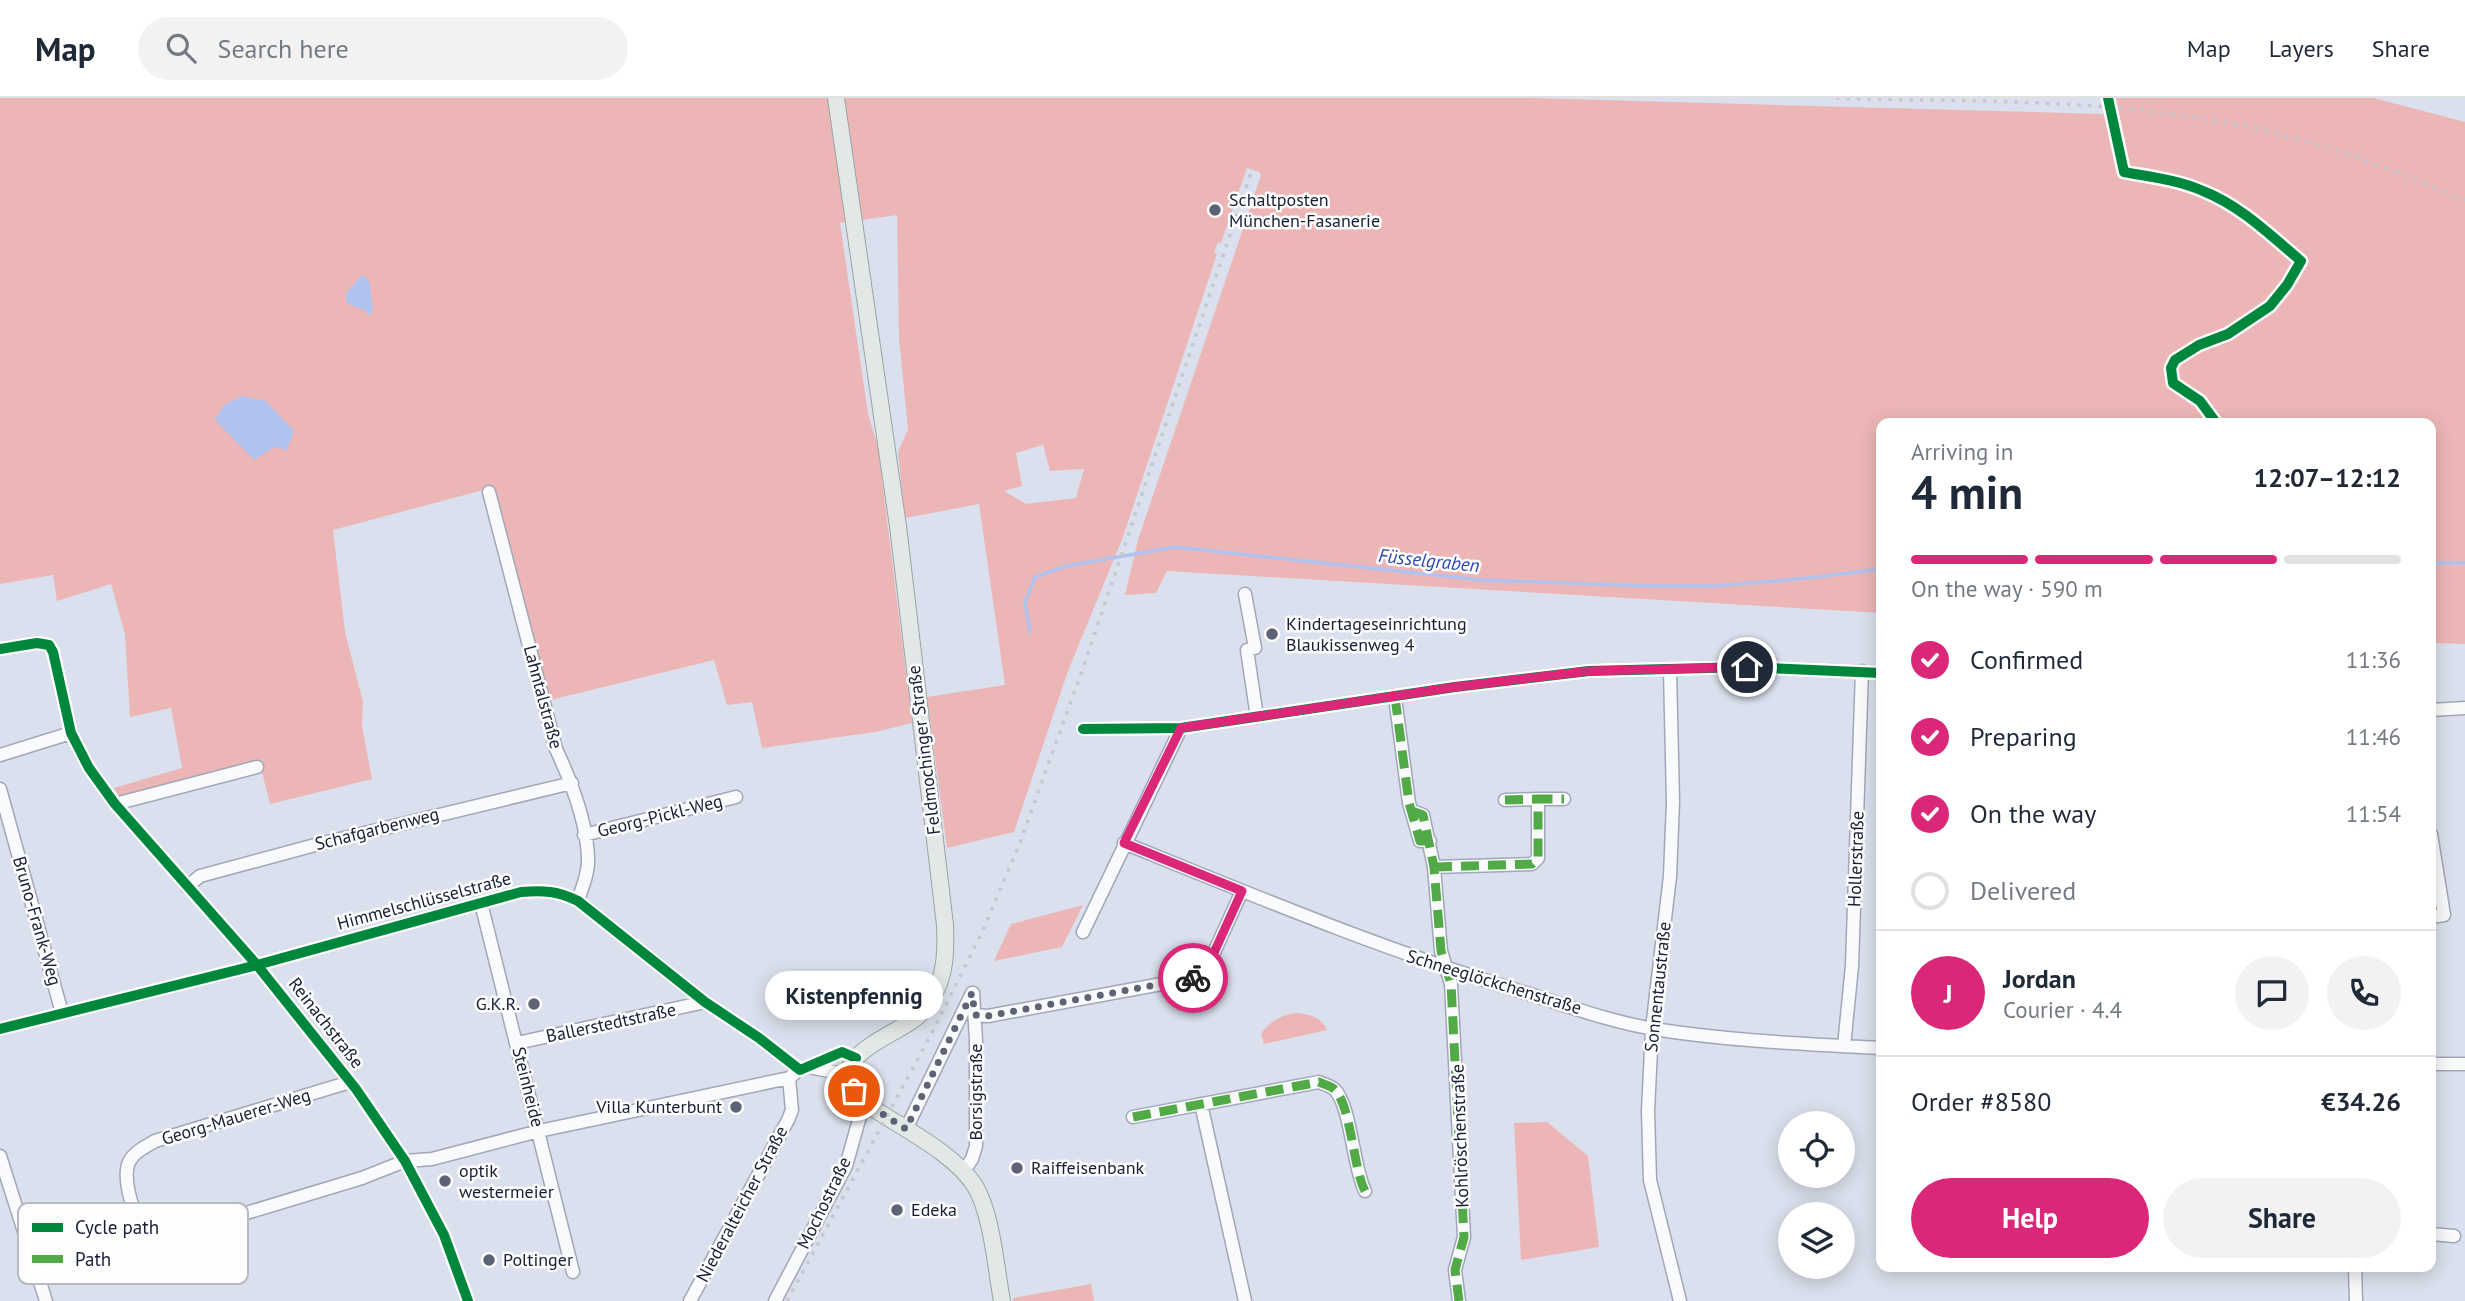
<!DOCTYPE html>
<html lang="en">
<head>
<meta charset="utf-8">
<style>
	body { margin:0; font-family:"PT Sans",sans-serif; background:#f2f2f3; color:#1f2937; height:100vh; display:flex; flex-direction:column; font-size:26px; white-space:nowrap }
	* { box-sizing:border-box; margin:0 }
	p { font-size:23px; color:#747a83 }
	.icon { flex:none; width:38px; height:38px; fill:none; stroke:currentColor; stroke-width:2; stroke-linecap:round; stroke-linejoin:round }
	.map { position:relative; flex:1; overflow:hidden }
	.panel { position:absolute; left:1876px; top:320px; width:560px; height:854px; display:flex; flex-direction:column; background:#fff; border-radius:14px; box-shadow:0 4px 18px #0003 }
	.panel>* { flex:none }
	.controls { position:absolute; left:1778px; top:1013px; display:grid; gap:14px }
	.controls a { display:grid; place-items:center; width:77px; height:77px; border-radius:50%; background:#fff; box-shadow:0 4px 18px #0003; font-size:35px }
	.pin { position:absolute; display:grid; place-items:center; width:60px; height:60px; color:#fff; margin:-30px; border:4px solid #fff; border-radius:50%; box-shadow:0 2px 7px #0007 }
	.courier { position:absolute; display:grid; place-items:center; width:70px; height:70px; margin:-35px; border:5px solid #db2777; border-radius:50%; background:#fff; color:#222; box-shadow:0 2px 9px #0007 }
	.bubble { position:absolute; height:49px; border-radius:24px; background:#fff; box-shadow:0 4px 18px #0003; font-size:23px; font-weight:600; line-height:49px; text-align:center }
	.overview em { font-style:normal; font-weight:600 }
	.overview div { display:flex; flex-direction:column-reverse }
	.overview { display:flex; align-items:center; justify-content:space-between; height:119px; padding:0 35px }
	h1 { font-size:46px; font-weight:600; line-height:52px }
	.bar { display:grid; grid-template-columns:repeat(4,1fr); gap:10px 7px; align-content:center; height:84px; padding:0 35px }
	.bar i { height:9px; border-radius:5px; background:#e0e1e3 }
	.bar .current { background:#db2777 }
	.bar p { grid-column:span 4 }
	.line { display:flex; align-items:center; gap:18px; padding:0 35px; border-top:2px solid #e0e1e3 }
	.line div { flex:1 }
	.round { display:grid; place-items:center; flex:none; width:74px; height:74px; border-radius:37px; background:#f2f2f3 }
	ol { padding:0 35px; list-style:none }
	li { display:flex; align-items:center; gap:21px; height:77px }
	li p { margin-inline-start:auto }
	li .icon { padding:7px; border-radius:50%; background:#db2777; color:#fff; stroke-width:4 }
	li:last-child { color:#747a83 }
	li i { width:38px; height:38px; border:4px solid #e0e1e3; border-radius:50% }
	.action { display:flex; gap:14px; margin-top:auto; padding:14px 35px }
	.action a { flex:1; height:80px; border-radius:42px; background:#db2777; color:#fff; font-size:28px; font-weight:600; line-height:80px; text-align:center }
	.action a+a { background:#f2f2f3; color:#1f2937 }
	header { display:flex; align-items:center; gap:42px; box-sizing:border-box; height:98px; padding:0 35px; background:#fff; border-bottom:2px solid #e0e1e3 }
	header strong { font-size:33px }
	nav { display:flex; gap:38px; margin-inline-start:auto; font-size:24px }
	.search { width:490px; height:63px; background:#f2f2f3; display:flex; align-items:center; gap:18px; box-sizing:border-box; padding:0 24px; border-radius:38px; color:#747a83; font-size:26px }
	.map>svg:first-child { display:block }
	.green { fill:#edb6b6; fill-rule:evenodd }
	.water { fill:#b0c2ee }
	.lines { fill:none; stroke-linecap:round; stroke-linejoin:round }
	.stream { stroke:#b0c2ee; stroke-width:3.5 }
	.minor-casing { stroke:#a1a7b8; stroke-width:15 }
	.major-casing { stroke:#99a4a4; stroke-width:18 }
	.minor { stroke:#f9fafc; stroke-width:12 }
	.major { stroke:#e2e8e5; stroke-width:16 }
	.rail { stroke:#c6c7cd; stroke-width:3.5; stroke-dasharray:3.5 7; stroke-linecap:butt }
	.quiet { stroke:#51aa45; stroke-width:9; stroke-dasharray:18 9; stroke-linecap:butt }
	.cycleway-casing { stroke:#fdfdfd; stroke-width:15 }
	.cycleway { stroke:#00873e; stroke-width:10 }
	.done { stroke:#5b6375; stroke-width:7; stroke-dasharray:0 12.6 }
	.route { stroke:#db2777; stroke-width:9 }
	.poi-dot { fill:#5b6375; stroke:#fdfdfd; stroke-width:2.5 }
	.labels { text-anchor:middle; stroke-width:5; stroke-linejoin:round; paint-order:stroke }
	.poi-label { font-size:18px; fill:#161f35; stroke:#fdfdfd; text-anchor:start }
	.street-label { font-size:18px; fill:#161f35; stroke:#fdfdfd }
	.water-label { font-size:19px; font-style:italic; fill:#2b48b3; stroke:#fdfdfd }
	.key { fill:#fdfdfd; stroke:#b8bac1; stroke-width:2 }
	.key-label { font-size:19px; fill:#161f35 }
</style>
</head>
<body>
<header>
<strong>Map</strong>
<div class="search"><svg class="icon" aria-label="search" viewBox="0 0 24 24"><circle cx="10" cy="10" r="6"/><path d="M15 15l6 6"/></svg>Search here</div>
<nav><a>Map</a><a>Layers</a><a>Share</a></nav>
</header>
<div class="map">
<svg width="2465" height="1203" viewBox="0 0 2465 1203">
	<rect width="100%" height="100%" fill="#dae0ed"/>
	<path class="green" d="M0,0H1530L2104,16L2102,0H2374L2465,24V546L2431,545V326H1881V515L1167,473L1156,495L1125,497L1138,442L1261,77L1259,74L1247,70L1221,145L1218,144L1214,154L1217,156L1123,439L1068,573L1014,734L947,750L927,599L1005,587L979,406L905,420L898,354L908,331L899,240L897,117L840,125L868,316L878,349L912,625L875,634L762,650L752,604L727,607L714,562L546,603L491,390L333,432L345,534L363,604L362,628L372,681L270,706L260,666L121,701L114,690L182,670L171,610L130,619L125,536L111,486L57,503L53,477L0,486ZM1043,347L1050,373L1084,371L1076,400L1026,406L1004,393L1022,388L1016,355Z
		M1083,807L1062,849L994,863L1011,826Z
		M1296,915C1310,916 1321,919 1327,932L1264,946L1261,936C1270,923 1281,917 1296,915Z
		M1547,1024L1588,1058L1599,1149L1521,1162L1514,1025Z
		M1091,1186L1094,1203H1013V1200Z"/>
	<path class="water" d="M362,177L369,182L373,213L369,218L366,213L346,205V195Z
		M242,298L266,303L294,333L287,352L274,349L254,362L215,322L224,307Z"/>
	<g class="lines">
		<path class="stream" d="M2431,465H2465
			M1030,534L1025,504L1035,479L1066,468L1175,449L1481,482L1651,488H1715L1808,480L1881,471"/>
		<defs>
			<path id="minor" d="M489,394L556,651C571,683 587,724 588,760C589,775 582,789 578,803
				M1245,496L1255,550L1247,552L1257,619
				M0,551L37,545L49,547L53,554L71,635L89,670L115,706L257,867L356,991L405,1063L444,1137L468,1203
				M1670,572L1673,704L1670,778L1652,931L1648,1013L1650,1082L1680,1203
				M1395,599L1409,705L1420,743H1430
				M2431,612L2465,610
				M1083,631L1181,630L1455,589L1589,573L1747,569L1881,575
				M0,657L71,635
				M0,691L62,915
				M1505,702L1538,701
				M115,706L257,669
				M1412,713L1423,717L1434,769L1441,853L1451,886L1464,1139L1455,1172L1459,1203
				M2431,736L2444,817L2431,819
				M584,737L736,699
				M1124,745C1257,799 1389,854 1526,895C1568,908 1611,924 1654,931C1729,943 1806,946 1881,950
				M1434,769L1532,766L1538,760V701H1564
				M187,789L200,778L315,747L572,685
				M481,805L573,1174
				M1083,834L1181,630
				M975,917L988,918L1194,880L1202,877L1207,870L1242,793
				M0,931L257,867L521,794C543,792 558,793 578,803L705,904L759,940L800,972L842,954L856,960
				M517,945L705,904
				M1844,948L1852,868L1862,573
				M2431,966H2465
				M808,969L850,977
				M1201,1006L1245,1203
				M1133,1019L1319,984C1323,986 1331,988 1334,991C1351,1006 1353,1070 1365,1093
				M906,1031L972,895
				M0,1058L46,1203
				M963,1074L972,1061L976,1048V942L973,895
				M2431,1136L2454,1138
				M145,1146C139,1125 120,1084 129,1064C134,1054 145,1049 155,1043L350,984
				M2355,1169L2356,1203
				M38,1178L362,1080L405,1063L432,1061L539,1033L789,980
				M690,1203L788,1022L792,1012L789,980L794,976
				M775,1203L846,1068L864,1004"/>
			<path id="major" d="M836,0L898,428L945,827C946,852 946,879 931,901C928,906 923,913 918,918C895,939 815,960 864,1004C897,1028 953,1053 975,1088C992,1116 996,1171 1002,1203"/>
		</defs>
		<use href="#minor" class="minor-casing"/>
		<use href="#major" class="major-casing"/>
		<use href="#minor" class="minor"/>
		<use href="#major" class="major"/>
		<path class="rail" d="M1836,0C1968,4 2103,0 2233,26C2314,41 2390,70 2465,102
			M787,1203L934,931L984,830L1019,747L1082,573L1252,72"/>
		<path class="quiet" d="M1395,599L1409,705L1420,743H1430
			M1505,702L1538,701
			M1412,713L1423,717L1434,769L1441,853L1451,886L1464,1139L1455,1172L1459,1203
			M1434,769L1532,766L1538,760V701H1564
			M1133,1019L1319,984C1323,986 1331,988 1334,991C1351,1006 1353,1070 1365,1093"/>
		<defs>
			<path id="cycleway" d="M2108,0L2124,74C2151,79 2178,82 2203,93C2241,108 2270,137 2301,163L2287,187L2270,208L2228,236L2199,247L2175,262L2171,270L2173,285L2200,303L2217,326
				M0,551L37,545L49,547L53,554L71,635L89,670L115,706L257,867L356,991L405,1063L444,1137L468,1203
				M1083,631L1181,630L1455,589L1589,573L1747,569L1881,575
				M0,931L257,867L521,794C543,792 558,793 578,803L705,904L759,940L800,972L842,954L856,960"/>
		</defs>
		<use href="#cycleway" class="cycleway-casing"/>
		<use href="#cycleway" class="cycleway"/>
	</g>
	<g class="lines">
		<path class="done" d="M854,993L864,1004L906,1031L972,895L975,917L988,918L1193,880"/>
		<path class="route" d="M1193,880L1202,877L1207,870L1242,793L1124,745L1181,630L1455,589L1589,573L1747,569"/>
	</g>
	<g class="poi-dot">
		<circle cx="1215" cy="112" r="7"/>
		<circle cx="1272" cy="536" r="7"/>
		<circle cx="534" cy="906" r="7"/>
		<circle cx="736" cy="1009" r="7"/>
		<circle cx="1017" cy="1070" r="7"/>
		<circle cx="445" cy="1083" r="7"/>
		<circle cx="897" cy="1112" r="7"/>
		<circle cx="489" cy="1162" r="7"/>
	</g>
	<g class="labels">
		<g class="poi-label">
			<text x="1229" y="108">Schaltposten<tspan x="1229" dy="21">München-Fasanerie</tspan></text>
			<text x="1286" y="532">Kindertageseinrichtung<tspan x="1286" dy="21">Blaukissenweg 4</tspan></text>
			<text x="520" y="912" text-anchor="end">G.K.R.</text>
			<text x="722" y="1015" text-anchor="end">Villa Kunterbunt</text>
			<text x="1031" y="1076">Raiffeisenbank</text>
			<text x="459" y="1079">optik<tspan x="459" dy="21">westermeier</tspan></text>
			<text x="911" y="1118">Edeka</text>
			<text x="503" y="1168">Poltinger</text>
		</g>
		<g class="street-label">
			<text transform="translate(543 599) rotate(75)" y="6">Lahntalstraße</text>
			<text transform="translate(924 652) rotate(-97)" y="6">Feldmochinger Straße</text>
			<text transform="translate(660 718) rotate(-14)" y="6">Georg-Pickl-Weg</text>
			<text transform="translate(377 731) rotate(-14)" y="6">Schafgarbenweg</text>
			<text transform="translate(1856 761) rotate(-88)" y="6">Hollerstraße</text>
			<text transform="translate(424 803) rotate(-15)" y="6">Himmelschlüsselstraße</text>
			<text transform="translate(37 823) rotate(74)" y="6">Bruno-Frank-Weg</text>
			<text transform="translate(1494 884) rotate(17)" y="6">Schneeglöckchenstraße</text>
			<text transform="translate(1658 889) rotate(-84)" y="6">Sonnentaustraße</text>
			<text transform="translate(326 925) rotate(52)" y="6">Reinachstraße</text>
			<text transform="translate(611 925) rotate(-12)" y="6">Ballerstedtstraße</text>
			<text transform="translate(528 989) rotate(76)" y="6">Steinheide</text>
			<text transform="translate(976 994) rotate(-90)" y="6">Borsigstraße</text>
			<text transform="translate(236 1019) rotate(-17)" y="6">Georg-Mauerer-Weg</text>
			<text transform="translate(1460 1038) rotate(-92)" y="6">Kohlröschenstraße</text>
			<text transform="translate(824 1105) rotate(-64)" y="6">Mochostraße</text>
			<text transform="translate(742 1106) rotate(-62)" y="6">Niederalteicher Straße</text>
		</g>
		<g class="water-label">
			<text transform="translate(1429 462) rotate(6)" y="7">Füsselgraben</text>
		</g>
	</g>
	<rect x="18" y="1105" width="230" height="81" rx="10" class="key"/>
	<rect x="32" y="1125" width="31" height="9" fill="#00873e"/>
	<rect x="32" y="1157" width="31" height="8" fill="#51aa45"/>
	<g class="key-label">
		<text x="75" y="1136">Cycle path</text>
		<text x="75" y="1168">Path</text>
	</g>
</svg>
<div class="controls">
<a><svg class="icon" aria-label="locate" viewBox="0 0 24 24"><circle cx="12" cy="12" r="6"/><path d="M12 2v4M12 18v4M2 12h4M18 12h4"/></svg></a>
<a><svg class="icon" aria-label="layers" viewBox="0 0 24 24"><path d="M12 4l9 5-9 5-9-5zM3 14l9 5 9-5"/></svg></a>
</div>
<div class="pin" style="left:854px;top:993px;background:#ea580c"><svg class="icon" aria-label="bag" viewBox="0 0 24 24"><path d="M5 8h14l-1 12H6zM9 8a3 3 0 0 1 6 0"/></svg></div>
<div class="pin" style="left:1747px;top:569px;background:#1f2937"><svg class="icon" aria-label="home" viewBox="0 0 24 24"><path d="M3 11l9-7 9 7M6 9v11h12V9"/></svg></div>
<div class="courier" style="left:1193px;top:880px"><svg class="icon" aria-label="bike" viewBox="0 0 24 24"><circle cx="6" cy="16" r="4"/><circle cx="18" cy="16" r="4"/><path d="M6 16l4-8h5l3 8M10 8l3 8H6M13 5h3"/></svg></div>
<div class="bubble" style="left:765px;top:873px;width:178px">Kistenpfennig</div>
<section class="panel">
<div class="overview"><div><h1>4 min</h1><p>Arriving in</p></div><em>12:07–12:12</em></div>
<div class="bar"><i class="current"></i><i class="current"></i><i class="current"></i><i></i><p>On the way · 590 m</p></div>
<ol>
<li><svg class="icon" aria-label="check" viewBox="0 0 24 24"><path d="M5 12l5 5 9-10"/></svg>Confirmed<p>11:36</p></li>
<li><svg class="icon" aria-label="check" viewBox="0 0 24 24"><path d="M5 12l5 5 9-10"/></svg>Preparing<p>11:46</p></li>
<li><svg class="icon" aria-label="check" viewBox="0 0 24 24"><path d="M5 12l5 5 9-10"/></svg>On the way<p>11:54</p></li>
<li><i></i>Delivered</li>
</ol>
<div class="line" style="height:126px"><b class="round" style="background:#db2777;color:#fff">J</b><div><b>Jordan</b><p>Courier · 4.4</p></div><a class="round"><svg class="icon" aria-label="chat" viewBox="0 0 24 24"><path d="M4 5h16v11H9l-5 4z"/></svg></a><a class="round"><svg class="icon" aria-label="phone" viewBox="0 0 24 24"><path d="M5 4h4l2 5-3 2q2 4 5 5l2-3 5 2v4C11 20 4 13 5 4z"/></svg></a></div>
<div class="line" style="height:91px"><div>Order #8580</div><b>€34.26</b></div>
<div class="action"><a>Help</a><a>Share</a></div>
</section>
</div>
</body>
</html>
